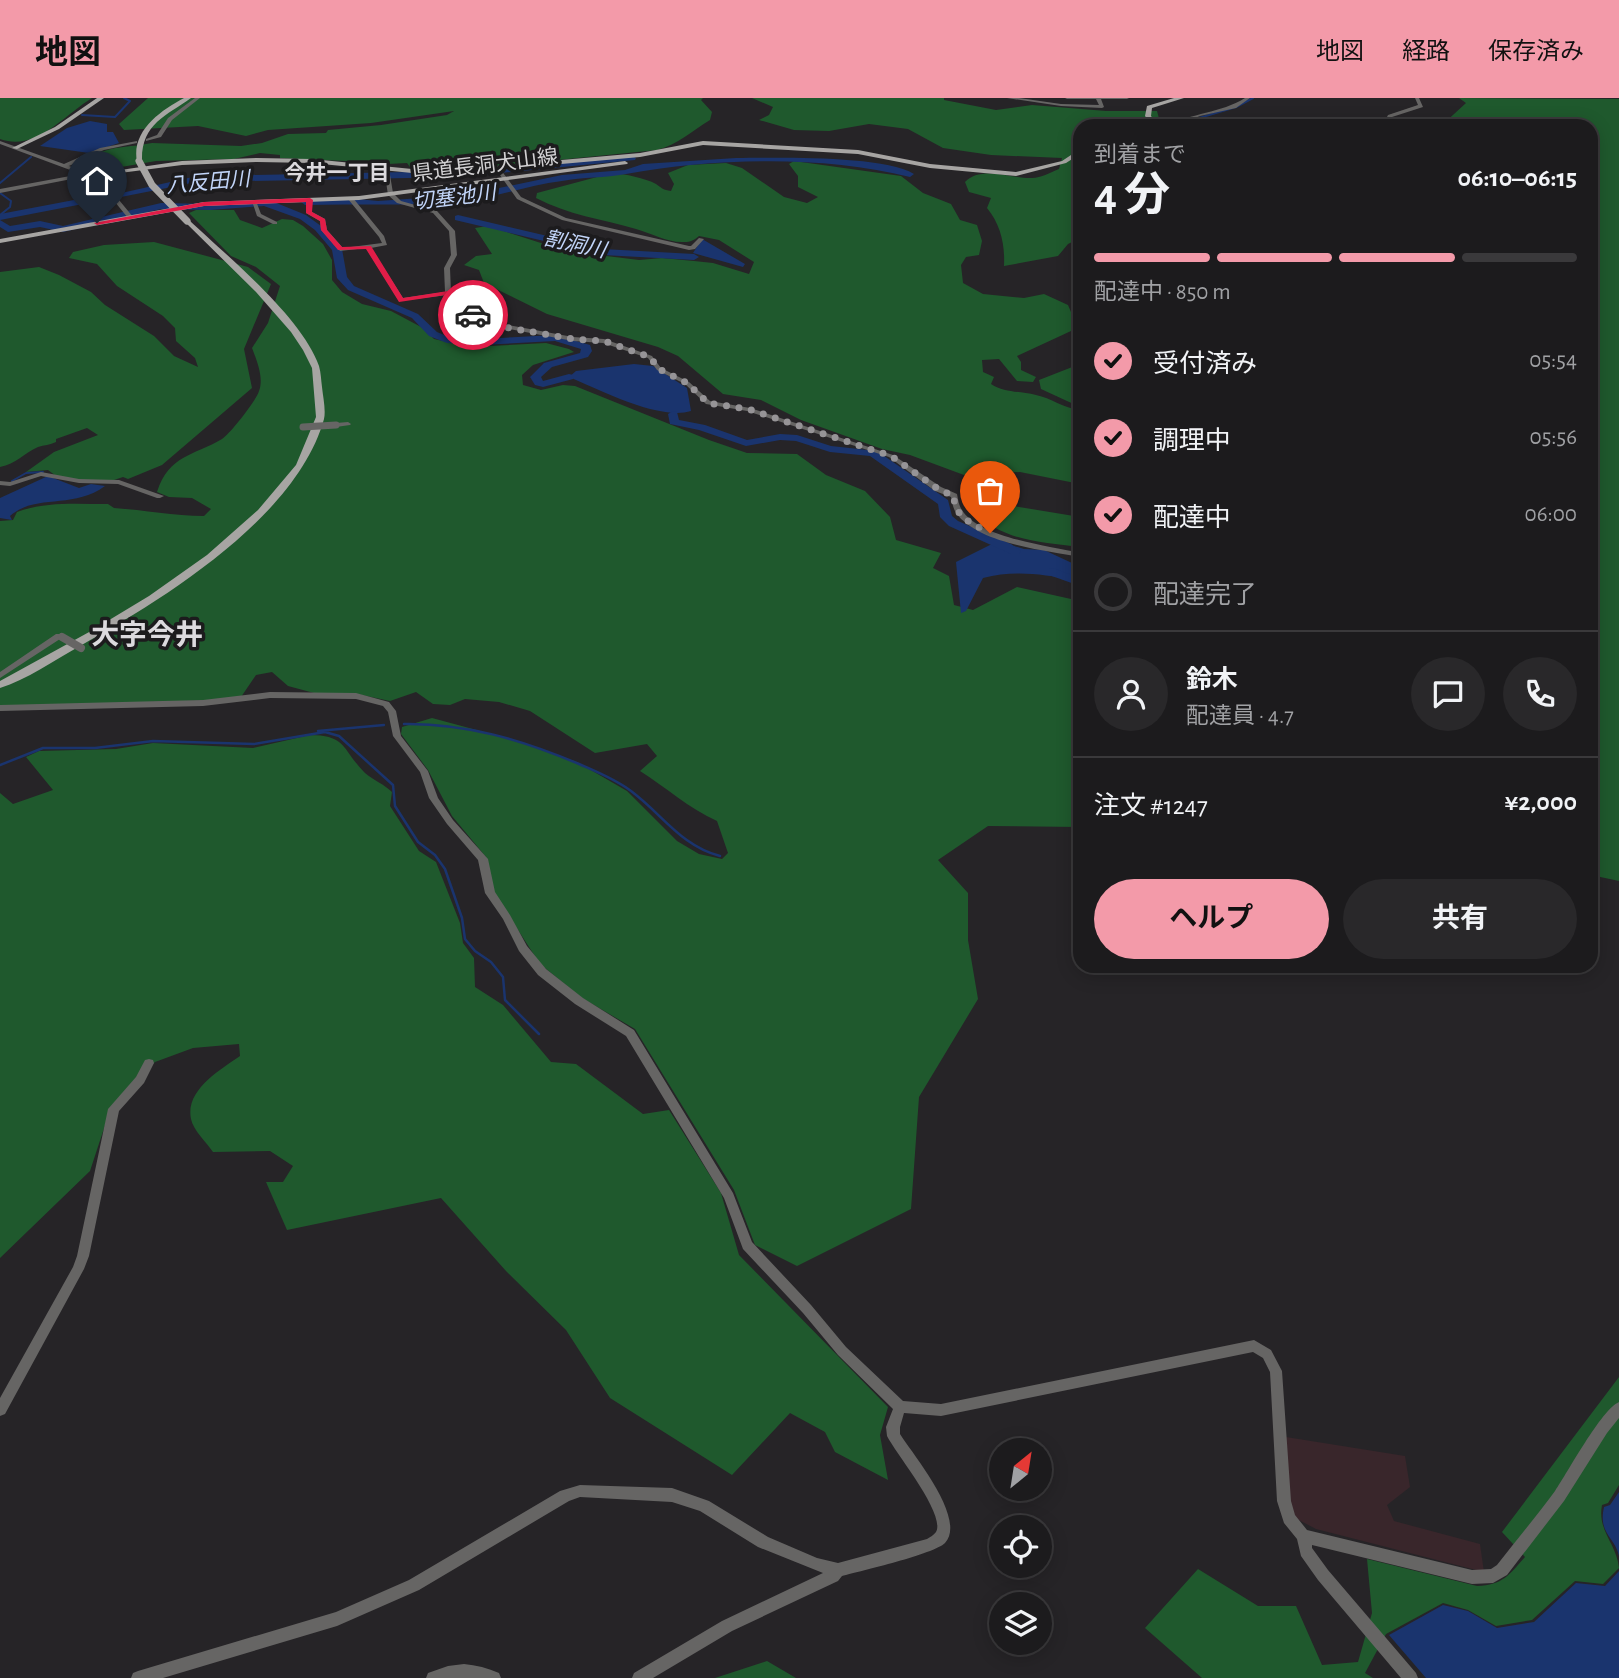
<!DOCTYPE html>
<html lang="ja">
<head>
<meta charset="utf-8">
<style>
	body { margin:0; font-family:"Alegreya Sans","Noto Sans JP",sans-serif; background:#29282a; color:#f1f3f6; height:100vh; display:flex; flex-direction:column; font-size:26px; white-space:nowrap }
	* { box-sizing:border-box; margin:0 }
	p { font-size:23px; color:#a0a1a4 }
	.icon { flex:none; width:38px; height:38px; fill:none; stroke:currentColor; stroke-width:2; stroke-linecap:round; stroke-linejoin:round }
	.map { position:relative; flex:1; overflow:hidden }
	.side { position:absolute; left:1073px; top:21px; width:525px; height:854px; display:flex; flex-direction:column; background:#1c1b1d; border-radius:21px; box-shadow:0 4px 18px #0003,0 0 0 2px #3a393b }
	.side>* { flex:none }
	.needle { width:46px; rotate:30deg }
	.tools { position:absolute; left:989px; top:1340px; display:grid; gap:14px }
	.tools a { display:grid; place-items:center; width:63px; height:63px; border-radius:50%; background:#1c1b1d; box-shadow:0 4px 18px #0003,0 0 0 2px #3a393b; font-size:35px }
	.pin { position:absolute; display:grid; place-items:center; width:60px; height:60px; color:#fff; margin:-72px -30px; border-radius:50% 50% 50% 0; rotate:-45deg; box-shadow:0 0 7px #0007 }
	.pin .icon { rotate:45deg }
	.courier { position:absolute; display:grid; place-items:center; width:70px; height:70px; margin:-35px; border:5px solid #e11d48; border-radius:50%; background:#fff; color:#222; box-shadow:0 2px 9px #0007 }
	.head em { font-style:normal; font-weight:700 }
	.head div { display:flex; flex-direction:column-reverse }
	.head { display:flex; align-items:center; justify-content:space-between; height:119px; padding:0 21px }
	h1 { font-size:46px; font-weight:700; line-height:52px }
	.bar { display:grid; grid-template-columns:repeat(4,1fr); gap:10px 7px; align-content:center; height:84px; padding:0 21px }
	.bar i { height:9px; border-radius:5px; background:#3a393b }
	.bar .current { background:#f39aa9 }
	.bar p { grid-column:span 4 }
	.line { display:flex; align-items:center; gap:18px; padding:0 21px; border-top:2px solid #3a393b }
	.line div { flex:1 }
	.round { display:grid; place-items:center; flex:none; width:74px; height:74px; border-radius:37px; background:#29282a }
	ol { padding:0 21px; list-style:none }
	li { display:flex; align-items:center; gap:21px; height:77px }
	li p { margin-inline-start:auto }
	li .icon { padding:7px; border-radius:50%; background:#f39aa9; color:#111; stroke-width:4 }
	li:last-child { color:#a0a1a4 }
	li i { width:38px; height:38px; border:4px solid #3a393b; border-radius:50% }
	.action { display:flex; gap:14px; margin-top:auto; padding:14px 21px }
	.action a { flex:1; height:80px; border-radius:42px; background:#f39aa9; color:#111; font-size:28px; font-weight:700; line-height:80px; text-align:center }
	.action a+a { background:#29282a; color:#f1f3f6 }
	header { display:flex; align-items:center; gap:42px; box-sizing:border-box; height:98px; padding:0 35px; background:#f39aa9; color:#111 }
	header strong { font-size:33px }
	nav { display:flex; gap:38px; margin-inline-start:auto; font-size:24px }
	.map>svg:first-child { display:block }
	.commercial { fill:#39262b }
	.green { fill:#1f592d }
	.water { fill:#1a346e }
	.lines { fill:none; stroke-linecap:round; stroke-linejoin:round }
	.stream-far1 { stroke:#1a346e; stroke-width:2 }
	.stream { stroke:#1a346e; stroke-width:2.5 }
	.river { fill:#1a346e; fill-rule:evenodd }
	.minor { fill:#666564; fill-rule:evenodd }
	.major { fill:#a7a5a3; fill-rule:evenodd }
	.minor-bridge-far1 { stroke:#666564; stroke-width:7 }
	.minor-bridge { stroke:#666564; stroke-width:8 }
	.major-bridge { stroke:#a7a5a3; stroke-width:7 }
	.route { fill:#e11d48 }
	.done { stroke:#969497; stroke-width:7; stroke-dasharray:0 12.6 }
	.labels { text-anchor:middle; stroke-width:7; stroke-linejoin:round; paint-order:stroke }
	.far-street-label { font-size:21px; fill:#d2d1d3; stroke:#1c1b1d }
	.far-neighbourhood-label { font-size:21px; font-weight:bold; fill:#dcdade; stroke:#1c1b1d }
	.far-water-label { font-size:21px; font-style:italic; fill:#c2d5f9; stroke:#1c1b1d }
	.quarter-label { font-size:28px; font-weight:bold; fill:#dcdade; stroke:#1c1b1d }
</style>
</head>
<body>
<header>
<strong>地図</strong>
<nav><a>地図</a><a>経路</a><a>保存済み</a></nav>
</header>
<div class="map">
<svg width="1619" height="1580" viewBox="0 0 1619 1580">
	<rect width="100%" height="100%" fill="#262427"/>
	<path class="commercial" d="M1286,1339L1405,1358L1410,1389L1387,1407L1394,1423L1480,1446L1484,1474L1316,1431L1293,1419L1288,1402Z"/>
	<path class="green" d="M0,0H92C64,17 36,54 0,41Z
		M148,0H703L701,2L712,14L710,22C690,34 679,46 657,52L468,71L429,72L410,69L407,65L388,66L385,68L370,67L369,64L280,60V57L260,55L234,61L156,63L98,73L75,68L86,67V60C113,47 127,50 152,45L241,48L262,45L288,36L326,35L328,32L381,27L447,17L454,13L371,25L268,32L246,38L198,28L124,32L119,26Z
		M752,0H944V2L996,12L1032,7L1106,13H1157L1161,28H1080V140L1068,146L1058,158L1004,168C1005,147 1001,127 987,110L991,100L969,94L965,84C981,67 1011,81 1032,80C1041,80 1051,74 1059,71L1062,60L991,57L943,50L908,31L869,26L829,33L794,32L759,22L769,17L773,9Z
		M1459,0L1619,1V783L1591,777V28H1441L1466,5Z
		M794,63L901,78L923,95L951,106L960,122L977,127L982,143L979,157L966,159L961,167L963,185L983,196L1024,200L1044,196L1068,207L1074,221L1071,233L1017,258L1021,264V272L1036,279L1033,284L1017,283L999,261L982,262L983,274L994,279L991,286C1005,295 1020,293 1036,297C1051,300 1063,310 1080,312V386L1020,374L964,377L910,357L882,351L801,322L761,302L723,296L678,258L658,249L547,216L484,185L479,172L464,167L476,158L492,156L475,130L488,128L566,153L639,162L662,160L694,163L713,165L749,176L754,164L719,142L699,138C694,142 691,144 684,144C668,145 651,135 636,131C602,121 568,117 536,100L537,95L612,75C625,76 645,80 656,86C662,90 663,92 671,93L674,86L668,75L688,67L726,65L742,70L784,99L807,105L818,99L798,89V78L789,66Z
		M196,112H234L240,122L262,130L282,121L293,122L303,128L323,146L332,162V182L342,194L362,206L391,213L423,230L434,241L470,249L546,245L569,251L574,254L533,267L522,277L523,287L541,292L563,287L575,288L709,342L747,355L797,356L826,377L865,393L890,419L896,442L941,455L933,470L949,478L954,507L973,512L1017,489L1080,503V729L988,728L938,762L968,795V842L978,901L919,999L911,1111L797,1168L755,1147L734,1092L635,931L582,900L540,866L494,795L486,759L452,718L428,672L401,636L402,629L432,620L517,643L577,664L627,693L677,743L699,756L722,761L728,755L717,723C688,710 667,690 640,673L657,658L647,646L595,655L530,613L499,604L465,601L450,607L433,606L416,594L390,603L357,596L314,595L288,588L272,574L256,577L241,599L221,602L0,608V423L13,422L17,414C47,403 77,406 108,406L114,410C145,412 174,418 204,418L211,411L192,400L169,399L157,394C169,357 193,358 222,341C230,336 256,303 259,293C264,280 257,263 252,250L268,225L280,188L256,169L231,158L189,115Z
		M154,144L248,169L271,186L244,251L252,290L162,367L128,381L123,379L114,382H81L56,378L48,372L26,374L54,354L98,337L87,330L56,341V344C50,347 44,347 38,349C24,355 16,366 0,369V174L39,169L59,177L91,194L105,207L154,238L174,258L198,269L195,260L176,243L175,230L163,218L117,188L97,166L69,160L73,154L104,147Z
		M1080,266V309L1041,291L1039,282Z
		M995,405L1080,419V449C1040,444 1001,443 973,412Z
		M310,637C347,637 342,652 365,675C373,682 384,686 392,694L390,708L419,753L436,764L460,825L463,845L474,860L475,889L503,907L551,964L576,966L643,1016L669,1012L721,1095L739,1157L888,1309L880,1337L888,1382L835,1354L825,1334L790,1315L732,1377L610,1300L566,1232L506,1173L441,1100L287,1132L266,1084H283L293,1068L270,1053L213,1054C207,1045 193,1032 191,1021C185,992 220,972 240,958L239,946L193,950L155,964L110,1012L90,1073L0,1160V695L13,706L53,692L26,659L39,653L116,651L153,645L253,650Z
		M1619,1279V1387L1608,1405L1602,1407C1597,1433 1617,1446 1619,1470L1603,1486L1575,1483L1532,1522L1496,1528L1468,1512L1443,1505L1386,1536L1365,1575L1373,1580H1202L1145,1530L1198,1471L1258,1508H1296L1322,1567L1358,1564L1372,1515L1367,1461L1477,1488C1503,1487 1509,1477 1525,1459L1502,1434Z
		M767,1563L796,1580H715Z"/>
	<path class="water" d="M90,23L107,26V34H113L119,45L89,55L40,48L67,30Z
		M702,141L745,166L743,169L693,155Z
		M634,266L653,268L687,290L691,313C660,323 600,292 569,279L576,273Z
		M48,378L79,390L91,386L105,388C72,412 36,395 10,418L12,422L0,420V400Z
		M998,443L1024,451L1044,452L1072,465L1073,482C1042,476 1014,472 983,480L966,513L961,515L956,464Z
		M1619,1394V1458C1615,1439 1598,1436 1604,1409L1610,1407Z
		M1619,1473V1580H1426L1389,1537L1443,1507L1468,1513L1497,1530L1534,1524L1576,1485L1605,1488Z"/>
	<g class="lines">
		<path class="stream-far1" d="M82,17L115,19L130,3L124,0
			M1172,28L1236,9L1253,0
			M0,85L31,59
			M0,95L11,103L10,109L0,117
			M12,383L26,375L43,374"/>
		<path class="stream" d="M404,626C466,625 522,642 579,666C597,674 615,681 631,693C662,716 681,748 720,758
			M318,633L384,627
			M0,667L43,650H95L153,643L254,646L325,634L339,638L393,687L395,708L418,744L435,757L445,771L462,820L465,841L475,853L491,864L503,879L505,902L539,936"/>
		<path class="river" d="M632,58L636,60L635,62L459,79L197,84L121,99L117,96L197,78L459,73Z
			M736,60C777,60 882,57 914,76L910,79C823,57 714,60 626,76C605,80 583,79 562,83C529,87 497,99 464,103C411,109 358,105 305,107L301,104L305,101L348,100L378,103L465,97L562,77L625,72L643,66Z
			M111,95L114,96V100L0,122V116Z
			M269,102L306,117L321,128L342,151L347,179L354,188L418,216L437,234L449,239L481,241L555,237L590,247L592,253L588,259L552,269L541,279L543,283L569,276L573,277V281L543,289L535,287L530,279L544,265L580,255L581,251L555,243L481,247L447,245L429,238L412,220L348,192L337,180L332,152L315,132L300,121L264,108L210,112L161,111L63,134L40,129L8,134L0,129V122L10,128L40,123L63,128L161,105L210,106Z
			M458,117L603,151L694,156L699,159L694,162L603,157L455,122V118Z
			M673,313L677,314L679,322L705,327L747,342L780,336L797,337L831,348L877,353L948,402L952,418L958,423L1011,446L1021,453L1019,456H1011L949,428L940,419L938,406L870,358L830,354L796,343L780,342L746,348L699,332L670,326L668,316Z
			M1053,470L1080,480V488L1049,477V471Z"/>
		<path class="minor" d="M195,0H200L172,22L161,39L146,43V41L157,37L168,20Z
			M1007,0H1019L1061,6L1099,7L1096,1H1067L1065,0H1129L1127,1H1101L1104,9L1102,10L1061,8Z
			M1245,0H1250L1236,10L1200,18L1174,28H1167C1191,15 1221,15 1245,0Z
			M1415,0H1419L1423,9L1392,19L1389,23L1391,28H1387L1385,23L1388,17L1418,7Z
			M0,43L64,66L100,50L137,43V45L104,52L69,68L101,80L133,119L128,120L97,82L87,78L0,95V91L81,76L0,46Z
			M498,68L521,99L566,120L689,148H691L699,140L704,141L695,151L689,152L562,122L517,101L495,70Z
			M384,70L389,71L393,95L401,103L437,113L455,133L457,157L450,170L451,195L470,212L492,224L573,239L604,241L652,258L661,270L689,284L710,303L750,310L893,357L941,389L957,396C958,401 959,408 962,412C979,440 1050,448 1080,455V459C1044,452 979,446 956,415C953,410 952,404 951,399L935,393L889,359L747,313L706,306L685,286L657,272L648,260L603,245L573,243L488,227L466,214L447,197L399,203L366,150L340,153L321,132L320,123L306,115L307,102L312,101V114L325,121L327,132L343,150L382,145L379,139L348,101L353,100L384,138L387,147L371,150L403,200L445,194L444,170L451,157L449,133L433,115L397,105L388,97Z
			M252,103H256L261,116L277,124V126H273L257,118Z
			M348,324L351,326L350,327L336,329L333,327L336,325Z
			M41,374L79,381L119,382L164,398L160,400H157L118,386L79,385L41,378L10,388L0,387V383L10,384Z
			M56,536H62L66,539L65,541H60L0,580V574Z
			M270,594L356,595L389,604L396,613L401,638L428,673L438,700L453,722L488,761L495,794L510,817L527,848L546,871L583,900L634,932L733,1095L752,1144L811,1207L846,1249L903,1303L941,1306L1254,1242L1271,1252L1282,1273L1291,1403L1295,1417L1307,1432L1472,1472L1491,1471L1497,1467C1516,1442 1537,1418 1555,1393C1568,1374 1601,1312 1619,1304V1320L1607,1335L1564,1403L1507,1477L1493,1485L1472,1486L1312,1447V1450L1328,1472L1416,1575L1418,1580H1401L1318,1482L1301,1458L1297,1441L1284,1425L1277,1403L1270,1274L1263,1260L1253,1254L941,1318L904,1315L900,1329V1336C914,1358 967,1421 945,1445C934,1456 861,1473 842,1478L838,1483L732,1533L653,1580H632L634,1575L722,1523L823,1475L758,1449L700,1413L672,1404L580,1399L569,1403L419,1492L337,1528L163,1580H131L133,1575L138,1573L336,1514L409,1482L560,1393L580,1387L672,1390L709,1403L768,1439L817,1460L838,1465L927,1441C930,1439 934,1437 936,1434C946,1416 896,1356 887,1338L886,1329L893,1311L838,1257L803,1215L743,1151L724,1100L626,938L575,906L538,877L519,853L503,821L485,795L478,762L447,726L429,700L420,674L393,638L388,614L383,608L356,601L270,600L203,608L0,613V607L203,602Z
			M149,961L153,962L154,965L144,985L119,1013L89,1158L84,1171L5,1316L0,1318V1300L73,1169L77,1158L108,1011L136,979L145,962Z
			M464,1566C476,1567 488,1570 499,1575L501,1580H426L428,1575L448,1568Z"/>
		<path class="major" d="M97,0H104L59,31L17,51L12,50L55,29Z
			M184,0H191C166,18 141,26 142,63L137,64C131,33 160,13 184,0Z
			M1174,0H1184L1152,10L1151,18L1159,28H1153L1145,18L1147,8Z
			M703,43L858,52L930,66L1016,74L1062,63L1080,51V56L1066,65L1016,78L930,70L858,56L703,47L640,59L450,76L412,75L312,65L257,64L182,67L89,79L86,77L182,63L257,60L312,61L412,71L450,72L640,55Z
			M625,63L628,65L627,66L359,102L204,108L0,145V141L204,104L359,98Z
			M185,122H189C227,158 302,219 319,268C321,275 321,282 322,289C323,299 326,312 324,321C297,419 164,501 80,548C55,562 26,582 0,590V583L91,533L149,498L207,457L258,412L296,367L316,319L312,270L303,252L291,234L256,194L185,124Z"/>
		<path class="minor-bridge-far1" d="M303,329L336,327"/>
		<path class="minor-bridge" d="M62,539L81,550"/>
		<path class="major-bridge" d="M139,63L152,87L187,123"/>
	</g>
	<path class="route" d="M310,100L313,102L312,114L325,121L327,132L342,149L371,148L403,200L448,193L476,215V218H471L446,197L399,204L366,151L338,152L321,132L320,123L306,115V104L204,108L97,127L94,125L204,104Z"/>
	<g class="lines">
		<path class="done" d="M473,217L498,228L573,241L604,243L650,259L659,271L687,285L708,305L748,311L891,358L938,391L954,398C954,420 974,426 990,435"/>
	</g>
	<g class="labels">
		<g class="far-street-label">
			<text transform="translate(485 67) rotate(-7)" y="7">県道長洞犬山線</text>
		</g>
		<g class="far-neighbourhood-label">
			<text x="337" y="82">今井一丁目</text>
		</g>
		<g class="far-water-label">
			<text transform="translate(208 84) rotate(-5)" y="7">八反田川</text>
			<text transform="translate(454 99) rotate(-7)" y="7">切塞池川</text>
			<text transform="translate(575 146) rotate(12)" y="7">割洞川</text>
		</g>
		<g class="quarter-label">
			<text x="147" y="546">大字今井</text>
		</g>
	</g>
</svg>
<div class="tools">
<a><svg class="needle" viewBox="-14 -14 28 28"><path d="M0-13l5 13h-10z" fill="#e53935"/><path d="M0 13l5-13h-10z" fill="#a0a1a4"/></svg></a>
<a><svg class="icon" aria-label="locate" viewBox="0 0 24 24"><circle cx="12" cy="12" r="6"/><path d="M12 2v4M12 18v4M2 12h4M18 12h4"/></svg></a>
<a><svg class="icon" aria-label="layers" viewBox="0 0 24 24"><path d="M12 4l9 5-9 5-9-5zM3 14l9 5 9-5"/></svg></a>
</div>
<div class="pin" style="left:990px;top:435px;background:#ea580c"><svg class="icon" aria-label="bag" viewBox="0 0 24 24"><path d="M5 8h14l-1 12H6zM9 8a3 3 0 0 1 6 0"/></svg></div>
<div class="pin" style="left:97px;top:125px;background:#1f2937"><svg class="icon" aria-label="home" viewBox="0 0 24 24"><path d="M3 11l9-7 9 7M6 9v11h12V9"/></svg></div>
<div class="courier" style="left:473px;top:217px"><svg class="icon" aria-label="car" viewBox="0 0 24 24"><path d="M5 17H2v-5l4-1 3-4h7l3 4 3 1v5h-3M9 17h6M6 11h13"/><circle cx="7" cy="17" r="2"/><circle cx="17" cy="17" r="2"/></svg></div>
<section class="side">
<div class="head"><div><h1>4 分</h1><p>到着まで</p></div><em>06:10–06:15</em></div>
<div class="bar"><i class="current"></i><i class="current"></i><i class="current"></i><i></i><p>配達中 · 850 m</p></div>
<ol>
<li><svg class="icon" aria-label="check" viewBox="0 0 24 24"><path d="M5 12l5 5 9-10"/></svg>受付済み<p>05:54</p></li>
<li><svg class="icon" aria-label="check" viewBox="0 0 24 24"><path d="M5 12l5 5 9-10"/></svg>調理中<p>05:56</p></li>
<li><svg class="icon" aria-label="check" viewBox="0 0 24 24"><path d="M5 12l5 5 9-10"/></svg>配達中<p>06:00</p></li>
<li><i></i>配達完了</li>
</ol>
<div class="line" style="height:126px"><a class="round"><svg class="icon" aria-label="person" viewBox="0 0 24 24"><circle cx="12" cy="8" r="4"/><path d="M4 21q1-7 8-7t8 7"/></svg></a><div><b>鈴木</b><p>配達員 · 4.7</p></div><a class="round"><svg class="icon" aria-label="chat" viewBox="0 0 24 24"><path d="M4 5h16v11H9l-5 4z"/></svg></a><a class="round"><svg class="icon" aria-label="phone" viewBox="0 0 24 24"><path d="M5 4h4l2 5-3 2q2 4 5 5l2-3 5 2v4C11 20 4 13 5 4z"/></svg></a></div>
<div class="line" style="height:91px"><div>注文 #1247</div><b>¥2,000</b></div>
<div class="action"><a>ヘルプ</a><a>共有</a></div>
</section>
</div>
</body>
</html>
